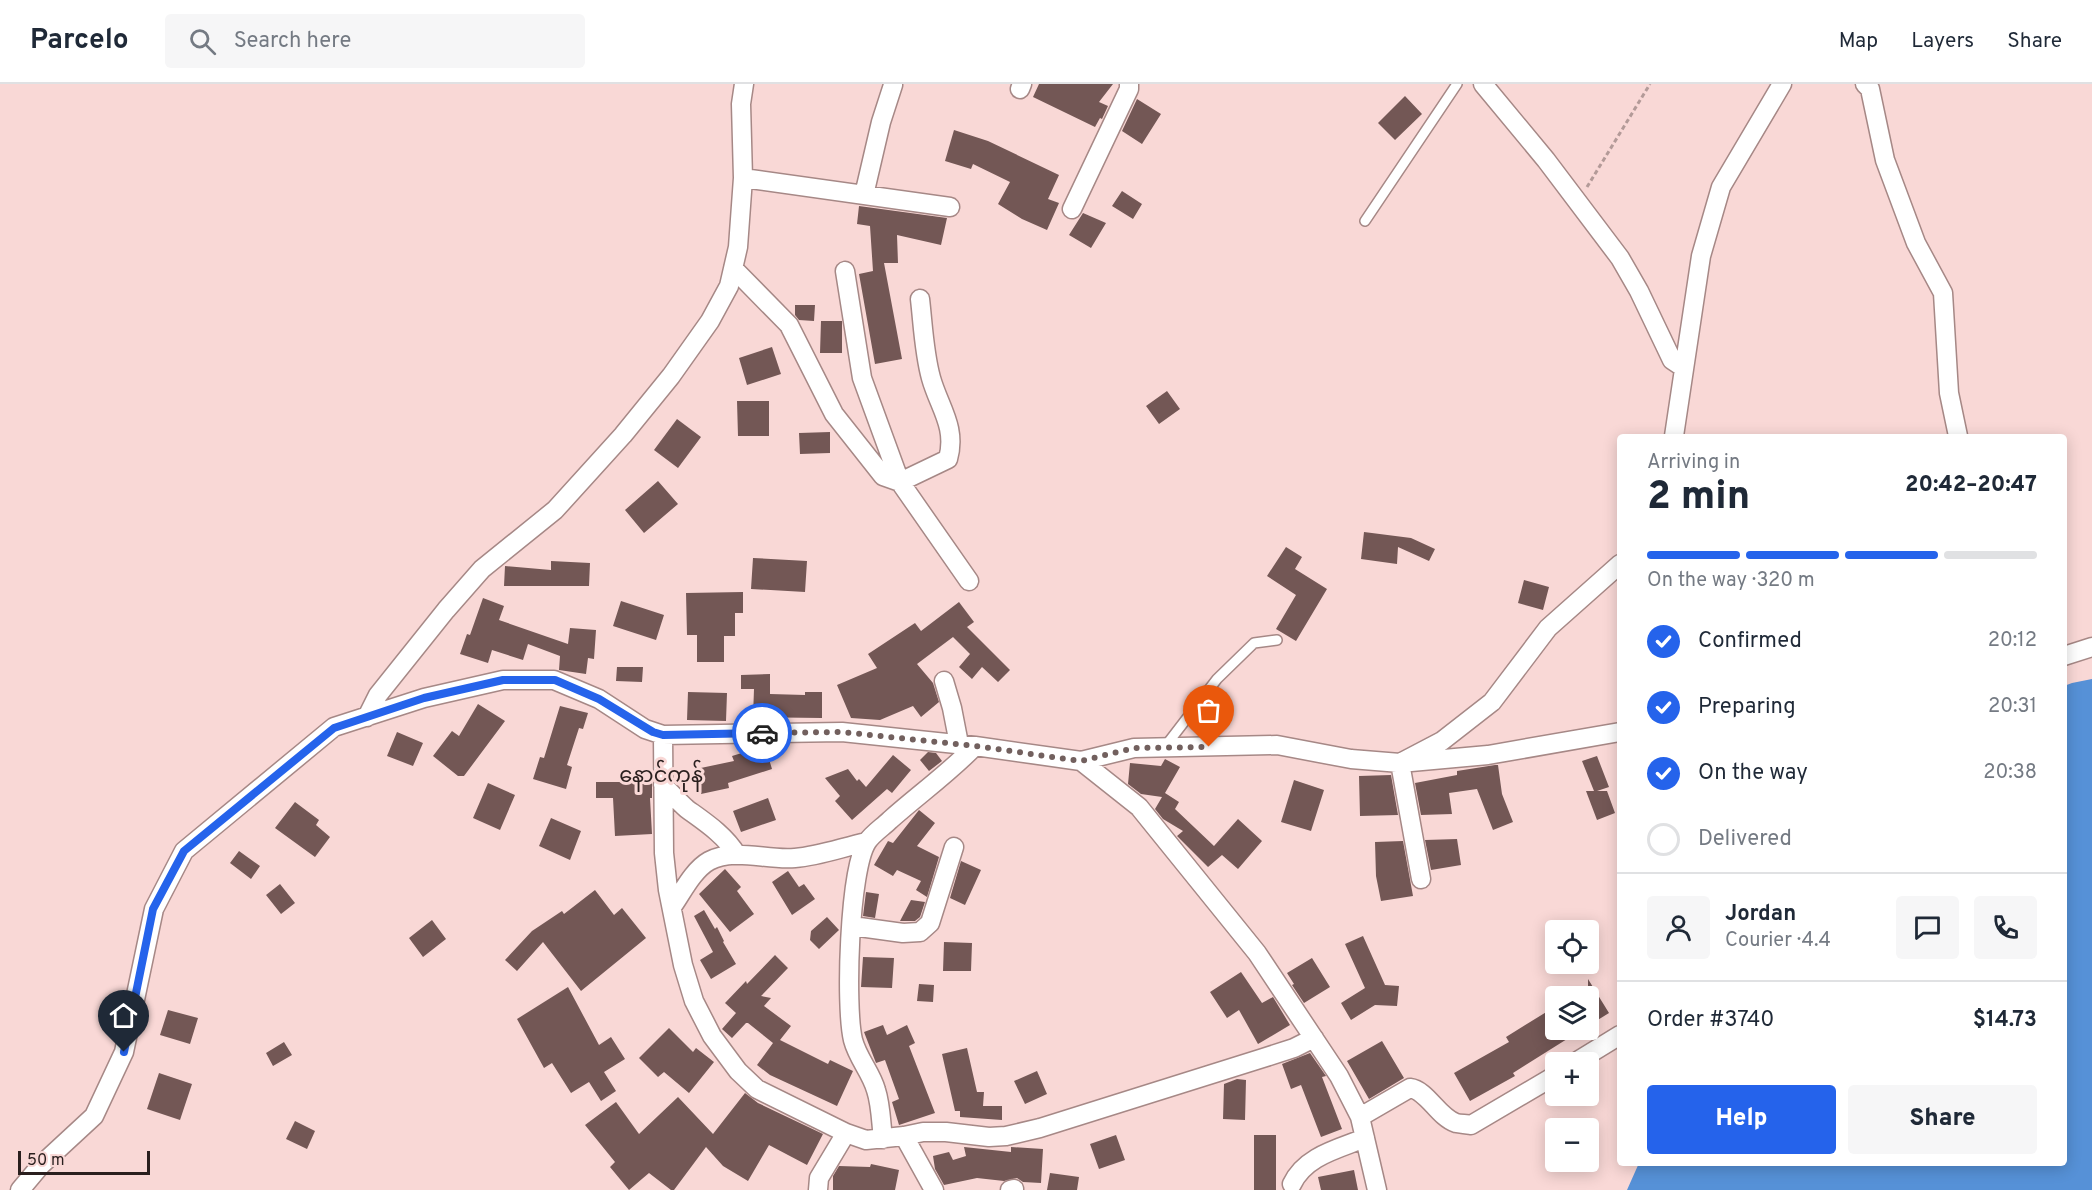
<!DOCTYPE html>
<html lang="en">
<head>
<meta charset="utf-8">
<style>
	body { margin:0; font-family:Overpass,"Noto Sans Myanmar",sans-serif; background:#f6f6f7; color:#1f2937; height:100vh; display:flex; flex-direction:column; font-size:22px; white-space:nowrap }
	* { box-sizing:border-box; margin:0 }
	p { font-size:20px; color:#747a83 }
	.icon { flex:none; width:33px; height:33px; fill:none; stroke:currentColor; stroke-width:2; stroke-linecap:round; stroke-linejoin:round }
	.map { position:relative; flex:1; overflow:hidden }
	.side { position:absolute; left:1617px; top:350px; width:450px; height:732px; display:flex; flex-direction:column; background:#fff; border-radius:6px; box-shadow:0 3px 15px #0003 }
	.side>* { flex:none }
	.controls { position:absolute; left:1545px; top:836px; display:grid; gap:12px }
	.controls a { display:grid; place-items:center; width:54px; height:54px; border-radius:6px; background:#fff; box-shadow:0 3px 15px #0003; font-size:30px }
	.scale { position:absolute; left:18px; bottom:15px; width:132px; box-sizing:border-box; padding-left:6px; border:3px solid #2a1f1e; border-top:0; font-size:16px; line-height:21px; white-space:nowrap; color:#2a1f1e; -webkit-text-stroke:4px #f9d8d6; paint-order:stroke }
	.pin { position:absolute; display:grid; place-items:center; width:51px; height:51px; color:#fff; margin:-62px -26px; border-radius:50% 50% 50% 0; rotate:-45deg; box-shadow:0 0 6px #0007 }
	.pin .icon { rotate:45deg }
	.courier { position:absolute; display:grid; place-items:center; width:60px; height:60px; margin:-30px; border:4px solid #2563eb; border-radius:50%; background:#fff; color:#222; box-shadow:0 2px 8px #0007 }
	.head em { font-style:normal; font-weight:800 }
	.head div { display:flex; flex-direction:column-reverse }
	.head { display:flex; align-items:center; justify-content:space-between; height:102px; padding:0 30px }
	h1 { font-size:39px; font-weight:800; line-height:45px }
	.bar { display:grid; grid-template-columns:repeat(4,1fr); gap:9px 6px; align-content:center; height:72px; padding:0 30px }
	.bar i { height:8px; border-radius:4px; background:#e0e1e3 }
	.bar .active { background:#2563eb }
	.bar p { grid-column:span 4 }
	.line { display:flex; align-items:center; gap:15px; padding:0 30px; border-top:2px solid #e0e1e3 }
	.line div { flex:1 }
	.round { display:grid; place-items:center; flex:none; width:63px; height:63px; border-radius:6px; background:#f6f6f7 }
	ol { padding:0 30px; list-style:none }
	li { display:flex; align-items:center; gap:18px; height:66px }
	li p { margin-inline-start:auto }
	li .icon { padding:6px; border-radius:50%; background:#2563eb; color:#fff; stroke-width:4 }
	li:last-child { color:#747a83 }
	li i { width:33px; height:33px; border:3px solid #e0e1e3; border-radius:50% }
	.button { display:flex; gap:12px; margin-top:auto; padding:12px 30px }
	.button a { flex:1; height:69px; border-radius:6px; background:#2563eb; color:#fff; font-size:24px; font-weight:800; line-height:69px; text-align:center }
	.button a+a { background:#f6f6f7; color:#1f2937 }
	header { display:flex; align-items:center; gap:36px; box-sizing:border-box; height:84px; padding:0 30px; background:#fff; border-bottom:2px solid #e0e1e3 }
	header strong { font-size:28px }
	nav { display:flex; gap:33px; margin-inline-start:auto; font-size:21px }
	.search { width:420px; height:54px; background:#f6f6f7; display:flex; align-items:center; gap:15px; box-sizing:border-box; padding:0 21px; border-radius:6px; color:#747a83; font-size:22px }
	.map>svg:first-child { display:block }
	.water { fill:#5691d7 }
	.building { fill:#735755 }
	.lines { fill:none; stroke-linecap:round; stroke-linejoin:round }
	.service-casing { stroke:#a68886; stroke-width:12 }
	.minor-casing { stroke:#a68886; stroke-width:21 }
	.path { stroke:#b39a98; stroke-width:3; stroke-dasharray:4.5 3; stroke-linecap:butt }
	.service { stroke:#fff; stroke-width:9 }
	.minor { stroke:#fff; stroke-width:18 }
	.done { stroke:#72605e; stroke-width:6; stroke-dasharray:0 10.8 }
	.route { stroke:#2563eb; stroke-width:8 }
	.labels { text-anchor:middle; stroke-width:6; stroke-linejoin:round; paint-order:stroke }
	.quarter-label { font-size:21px; fill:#2a1f1e; stroke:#f9d8d6 }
</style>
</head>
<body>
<header>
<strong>Parcelo</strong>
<div class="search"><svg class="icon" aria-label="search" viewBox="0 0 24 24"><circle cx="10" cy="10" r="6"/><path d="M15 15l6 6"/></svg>Search here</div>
<nav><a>Map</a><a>Layers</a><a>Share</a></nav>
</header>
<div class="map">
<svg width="2092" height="1106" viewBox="0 0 2092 1106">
	<rect width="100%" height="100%" fill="#f9d8d6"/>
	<path class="water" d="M2092,595V1106H1627L1639,1079L2064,1078V602L2072,599Z"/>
	<path class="building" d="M1039,0H1113L1099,18L1108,22L1102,35L1100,34L1095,43L1033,13Z
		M1405,12L1422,30L1395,56L1378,39Z
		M1137,15L1161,30L1142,60L1122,47Z
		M954,46L988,57L1059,91L1048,115L1059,119L1047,146L1022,135L998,120L1010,98L973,80L971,85L945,77Z
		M1122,107L1142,120L1133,135L1112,122Z
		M859,122L947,134L941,161L897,151L898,179H884L902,275L875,280L859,190L873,187L870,142L857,140Z
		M1083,129L1106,139L1091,164L1069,151Z
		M795,221H815L814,237L799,236L795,231Z
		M821,237H842V269H820Z
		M772,263L781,290L747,301L739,274Z
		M1167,307L1180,325L1159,340L1146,322Z
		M737,317H769V352H738Z
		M677,335L701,353L678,384L654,366Z
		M830,348V369L800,370L799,349Z
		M658,397L678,420L644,449L625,426Z
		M1364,448L1411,454L1435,465L1429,477L1398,463L1397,480L1361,475Z
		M1286,463L1302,473L1295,485L1327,505L1296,557L1276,545L1296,511L1267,492Z
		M753,474L807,477L805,508L751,505Z
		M551,477L590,479L589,502H504L505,482L551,486Z
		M1524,496L1549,503L1543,526L1518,519Z
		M743,508V529H735V552H724V578H697V551H687L686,509Z
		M483,514L504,522L499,536L568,560L570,544L596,546L594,575L588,574L586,590L559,586L560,572L528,560L523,576L492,566L488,579L460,570L467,550L470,551Z
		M621,517L664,531L656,556L613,542Z
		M959,518L974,538L967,543L1010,586L998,598L982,583L972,595L959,583L970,570L953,553L917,580L933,599L939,618L921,633L913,622L880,636L851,634L837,601L877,584L868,570L915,539L921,547Z
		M617,583H643L642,598L616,597Z
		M770,590V610L805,611V608H822V634L753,633L754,605H741V591Z
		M688,608L727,609L726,637L687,636Z
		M478,620L505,637L464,692H458L433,672L452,647L459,652Z
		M560,622L588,629L583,645L579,644L567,681L572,683L566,705L533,695L540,673L544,674Z
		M397,648L423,659L413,682L387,672Z
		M765,662L772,685L728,699L729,704L701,710L696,685L734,677L732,672Z
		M928,668L936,669L942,677L929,687L920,676Z
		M893,671L911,686L892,709L887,705L852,736L835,717L840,712L825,694L848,685L857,697L859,695L866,703Z
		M1597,672L1609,703L1597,707H1607L1615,729L1597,736L1586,707H1594L1582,677Z
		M1165,675L1180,683L1165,709L1179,718L1175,725L1214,762L1238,735L1262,757L1238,785L1222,771L1208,783L1177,752L1183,747L1163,735L1155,725L1162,713L1141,710L1128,700L1130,679L1161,682Z
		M1495,681H1498L1502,710L1513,738L1493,746L1477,705L1449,709L1452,730L1421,731L1415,699L1457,691V687Z
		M1391,691L1398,731L1360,732L1359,692Z
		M633,694L652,695V714H650L652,750L615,752L613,714H596V698H633Z
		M1294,696L1324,706L1311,747L1281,738Z
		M488,699L515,711L500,746L473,734Z
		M768,714L776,736L741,748L733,727Z
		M295,718L319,736L316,741L330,753L315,773L275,744Z
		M919,726L935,739L917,762L939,773L927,813L916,806L921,797L897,786L893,792L874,781L888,757L893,759Z
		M551,734L581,747L570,776L539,762Z
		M1457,755L1461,781L1431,786L1425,756Z
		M1403,757L1413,812L1381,817L1376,792L1375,758Z
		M239,767L260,782L251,795L230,779Z
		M961,777L981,786L965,821L950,814Z
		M725,785L741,803L737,807L754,830L730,848L699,810Z
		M788,787L799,803L804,800L815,815L792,831L772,798Z
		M280,800L295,819L281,830L266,811Z
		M595,806L614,831L622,824L646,854L581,907L543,858L517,887L505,876L532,847L562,827L564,830Z
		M866,808L879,810L875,834L863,832Z
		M911,816L925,818L920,833L915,837H900Z
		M704,826L715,845L717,843L724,857L723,858L736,880L711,895L700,876L713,868L694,832Z
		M827,833L839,846L819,865L810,856L811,847Z
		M432,836L446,855L423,873L409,854Z
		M1363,852L1385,901L1399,902L1397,922L1375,921L1351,936L1341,919L1365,904L1345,860Z
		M944,858L972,859L971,887H943Z
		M775,871L788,884L761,912L771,914L764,922L791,942L780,956L828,980L830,976L853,987L837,1022L770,991L757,981L773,959L748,939H746L732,954L722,945L736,929L725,919L746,897L747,900Z
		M863,873L894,874L892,904L861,903Z
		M1312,874L1330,903L1304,919L1292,901L1294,900L1287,889Z
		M1241,888L1262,919L1273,913L1290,941L1258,960L1239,926L1227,934L1210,908Z
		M1588,895L1609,929L1588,942Z
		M919,900L934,901L933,918L917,917Z
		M568,903L599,961L611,953L625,975L604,988L616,1007L601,1017L589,998L571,1009L552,979L544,984L517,935Z
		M1556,922V945H1583L1513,989L1515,992L1470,1017L1454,989L1509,958L1506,953Z
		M168,926L198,934L190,960L160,951Z
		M883,941L887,951L907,941L915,959L909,962L935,1029L899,1041L892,1018L899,1015L885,976L876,979L864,948Z
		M669,944L693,968L696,964L714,978L689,1009L664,988L658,993L639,974Z
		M1382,957L1404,994L1369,1015L1347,977Z
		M284,958L292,971L273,982L266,969Z
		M967,964L977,1008H984L983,1022H1002V1036L960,1033V1027H955L942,970Z
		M1310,969L1326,992L1322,993L1342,1045L1321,1053L1301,1001L1291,1005L1282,980Z
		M1037,987L1047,1010L1025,1020L1014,997Z
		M159,989L192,1000L180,1036L147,1025Z
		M1237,995L1246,996L1245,1036L1223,1035L1224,1000Z
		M745,1009L758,1019L823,1050L807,1081L769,1061L748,1097L723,1082L706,1063L674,1106H671L649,1089L629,1106L610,1083L615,1078L585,1041L616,1018L639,1050L678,1013L713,1050Z
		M295,1037L315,1047L307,1065L286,1055Z
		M1116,1051L1125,1076L1099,1085L1090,1060Z
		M1254,1051H1276V1106H1254Z
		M964,1063L1011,1068V1063L1043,1065L1041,1099L1023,1098L1017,1094L1004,1097L977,1094L944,1101L935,1085L933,1072L949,1068L953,1076L966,1072Z
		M871,1080L899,1086L895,1106H833V1092L839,1082L870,1083Z
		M1354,1086L1358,1106H1321L1318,1093Z
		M1050,1089L1079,1093L1077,1106H1047Z"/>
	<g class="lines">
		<defs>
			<path id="service" d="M1365,137L1457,0
				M1164,664L1217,595L1254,559L1277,556"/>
			<path id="minor" d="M1483,0L1546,76L1620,174L1639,207L1672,276L1684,284
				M1865,0L1870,5L1885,76L1916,159L1943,209L1949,309L1958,352
				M1020,5L1022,0
				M743,94L950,123
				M864,111L881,38L893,1
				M1072,125L1129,5V0
				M733,184L789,241L834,330L883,392L900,398L969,497
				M845,187L862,294L900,398L948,375C957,343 939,323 931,294C924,269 923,241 920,215
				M1674,352L1701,172L1721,103L1782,0
				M2064,572L2092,563
				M944,597L952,624L959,660
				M367,633L378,611L446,526L482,485L555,426L623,351L671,292L710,237L729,202L738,163L743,94L741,20L744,0
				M663,651L664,769L668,806L683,881L694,917L712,952L738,987L757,1005L846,1049L866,1056L904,1052L923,1048H946L989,1053L1006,1052L1040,1044L1263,974L1294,964L1314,954
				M1081,677L1139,723L1257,869L1339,992L1360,1033L1377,1106
				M663,701C671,709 679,718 687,725C705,738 725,751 737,771
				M1421,795L1400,679L1488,671L1620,648
				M672,823C682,809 693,786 709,777C735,763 767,777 795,774C820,772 843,763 867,758
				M852,842L903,849L920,848L930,839L954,763
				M1576,978L1620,951
				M1360,1033L1410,1004C1427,1006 1438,1033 1456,1039C1461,1040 1467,1040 1471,1041L1556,991
				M904,1052L934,1106
				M883,1055C881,1039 881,1021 876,1006C871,988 858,975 853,956C845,923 849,786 867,758C872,750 883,743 890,736C918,711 949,689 975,662
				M1292,1100C1305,1072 1338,1065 1365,1054
				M20,1106L41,1081L94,1032L124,968L154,825L184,767L334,643L424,614L503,596H554L599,615L645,645L663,651L842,648L975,662L1081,677L1134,664L1277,661L1351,675L1400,679L1442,657L1492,618L1548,544L1620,480
				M818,1106L819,1094L846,1049
				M1010,1106L1014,1105"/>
		</defs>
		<use href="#service" class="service-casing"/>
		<use href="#minor" class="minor-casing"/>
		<path class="path" d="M1587,103L1650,0"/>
		<use href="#service" class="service"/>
		<use href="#minor" class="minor"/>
	</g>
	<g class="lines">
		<path class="done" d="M762,649L842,648L975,662L1081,677L1134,664L1209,663"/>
		<path class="route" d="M124,968L153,825L184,767L334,644L424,614L503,596H555L599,615L653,648L663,651L762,649"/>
	</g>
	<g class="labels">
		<g class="quarter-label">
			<text x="661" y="698">နောင်ကုန်</text>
		</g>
	</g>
</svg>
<div class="controls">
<a><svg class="icon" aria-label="locate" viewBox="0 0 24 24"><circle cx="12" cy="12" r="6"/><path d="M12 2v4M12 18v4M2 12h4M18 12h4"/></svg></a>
<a><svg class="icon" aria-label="layers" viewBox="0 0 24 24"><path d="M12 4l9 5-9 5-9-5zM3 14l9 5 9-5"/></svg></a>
<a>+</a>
<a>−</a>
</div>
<div class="scale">50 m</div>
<div class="pin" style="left:1209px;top:663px;background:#ea580c"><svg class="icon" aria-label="bag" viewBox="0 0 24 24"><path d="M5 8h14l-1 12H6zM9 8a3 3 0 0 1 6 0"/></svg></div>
<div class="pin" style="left:124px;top:968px;background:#1f2937"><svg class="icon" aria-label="home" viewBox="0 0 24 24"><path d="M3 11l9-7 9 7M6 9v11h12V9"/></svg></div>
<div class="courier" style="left:762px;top:649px"><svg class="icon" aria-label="car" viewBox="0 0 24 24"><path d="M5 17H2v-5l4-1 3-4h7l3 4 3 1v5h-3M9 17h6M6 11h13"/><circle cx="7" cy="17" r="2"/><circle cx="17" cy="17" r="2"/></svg></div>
<section class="side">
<div class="head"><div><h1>2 min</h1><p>Arriving in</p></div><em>20:42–20:47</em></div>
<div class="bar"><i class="active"></i><i class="active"></i><i class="active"></i><i></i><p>On the way · 320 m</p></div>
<ol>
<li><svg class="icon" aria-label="check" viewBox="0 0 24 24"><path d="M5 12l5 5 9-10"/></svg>Confirmed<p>20:12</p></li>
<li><svg class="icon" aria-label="check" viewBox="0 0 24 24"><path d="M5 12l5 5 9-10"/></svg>Preparing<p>20:31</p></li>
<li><svg class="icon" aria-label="check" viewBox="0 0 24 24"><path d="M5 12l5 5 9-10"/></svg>On the way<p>20:38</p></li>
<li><i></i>Delivered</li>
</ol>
<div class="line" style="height:108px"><a class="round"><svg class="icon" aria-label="person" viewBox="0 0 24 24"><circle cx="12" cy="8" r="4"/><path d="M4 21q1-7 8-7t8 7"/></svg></a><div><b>Jordan</b><p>Courier · 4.4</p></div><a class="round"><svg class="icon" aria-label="chat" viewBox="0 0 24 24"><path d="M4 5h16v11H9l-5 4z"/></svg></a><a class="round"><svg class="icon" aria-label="phone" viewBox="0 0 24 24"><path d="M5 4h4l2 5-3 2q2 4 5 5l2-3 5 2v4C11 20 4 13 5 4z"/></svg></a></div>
<div class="line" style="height:78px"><div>Order #3740</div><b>$14.73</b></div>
<div class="button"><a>Help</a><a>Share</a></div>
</section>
</div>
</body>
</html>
